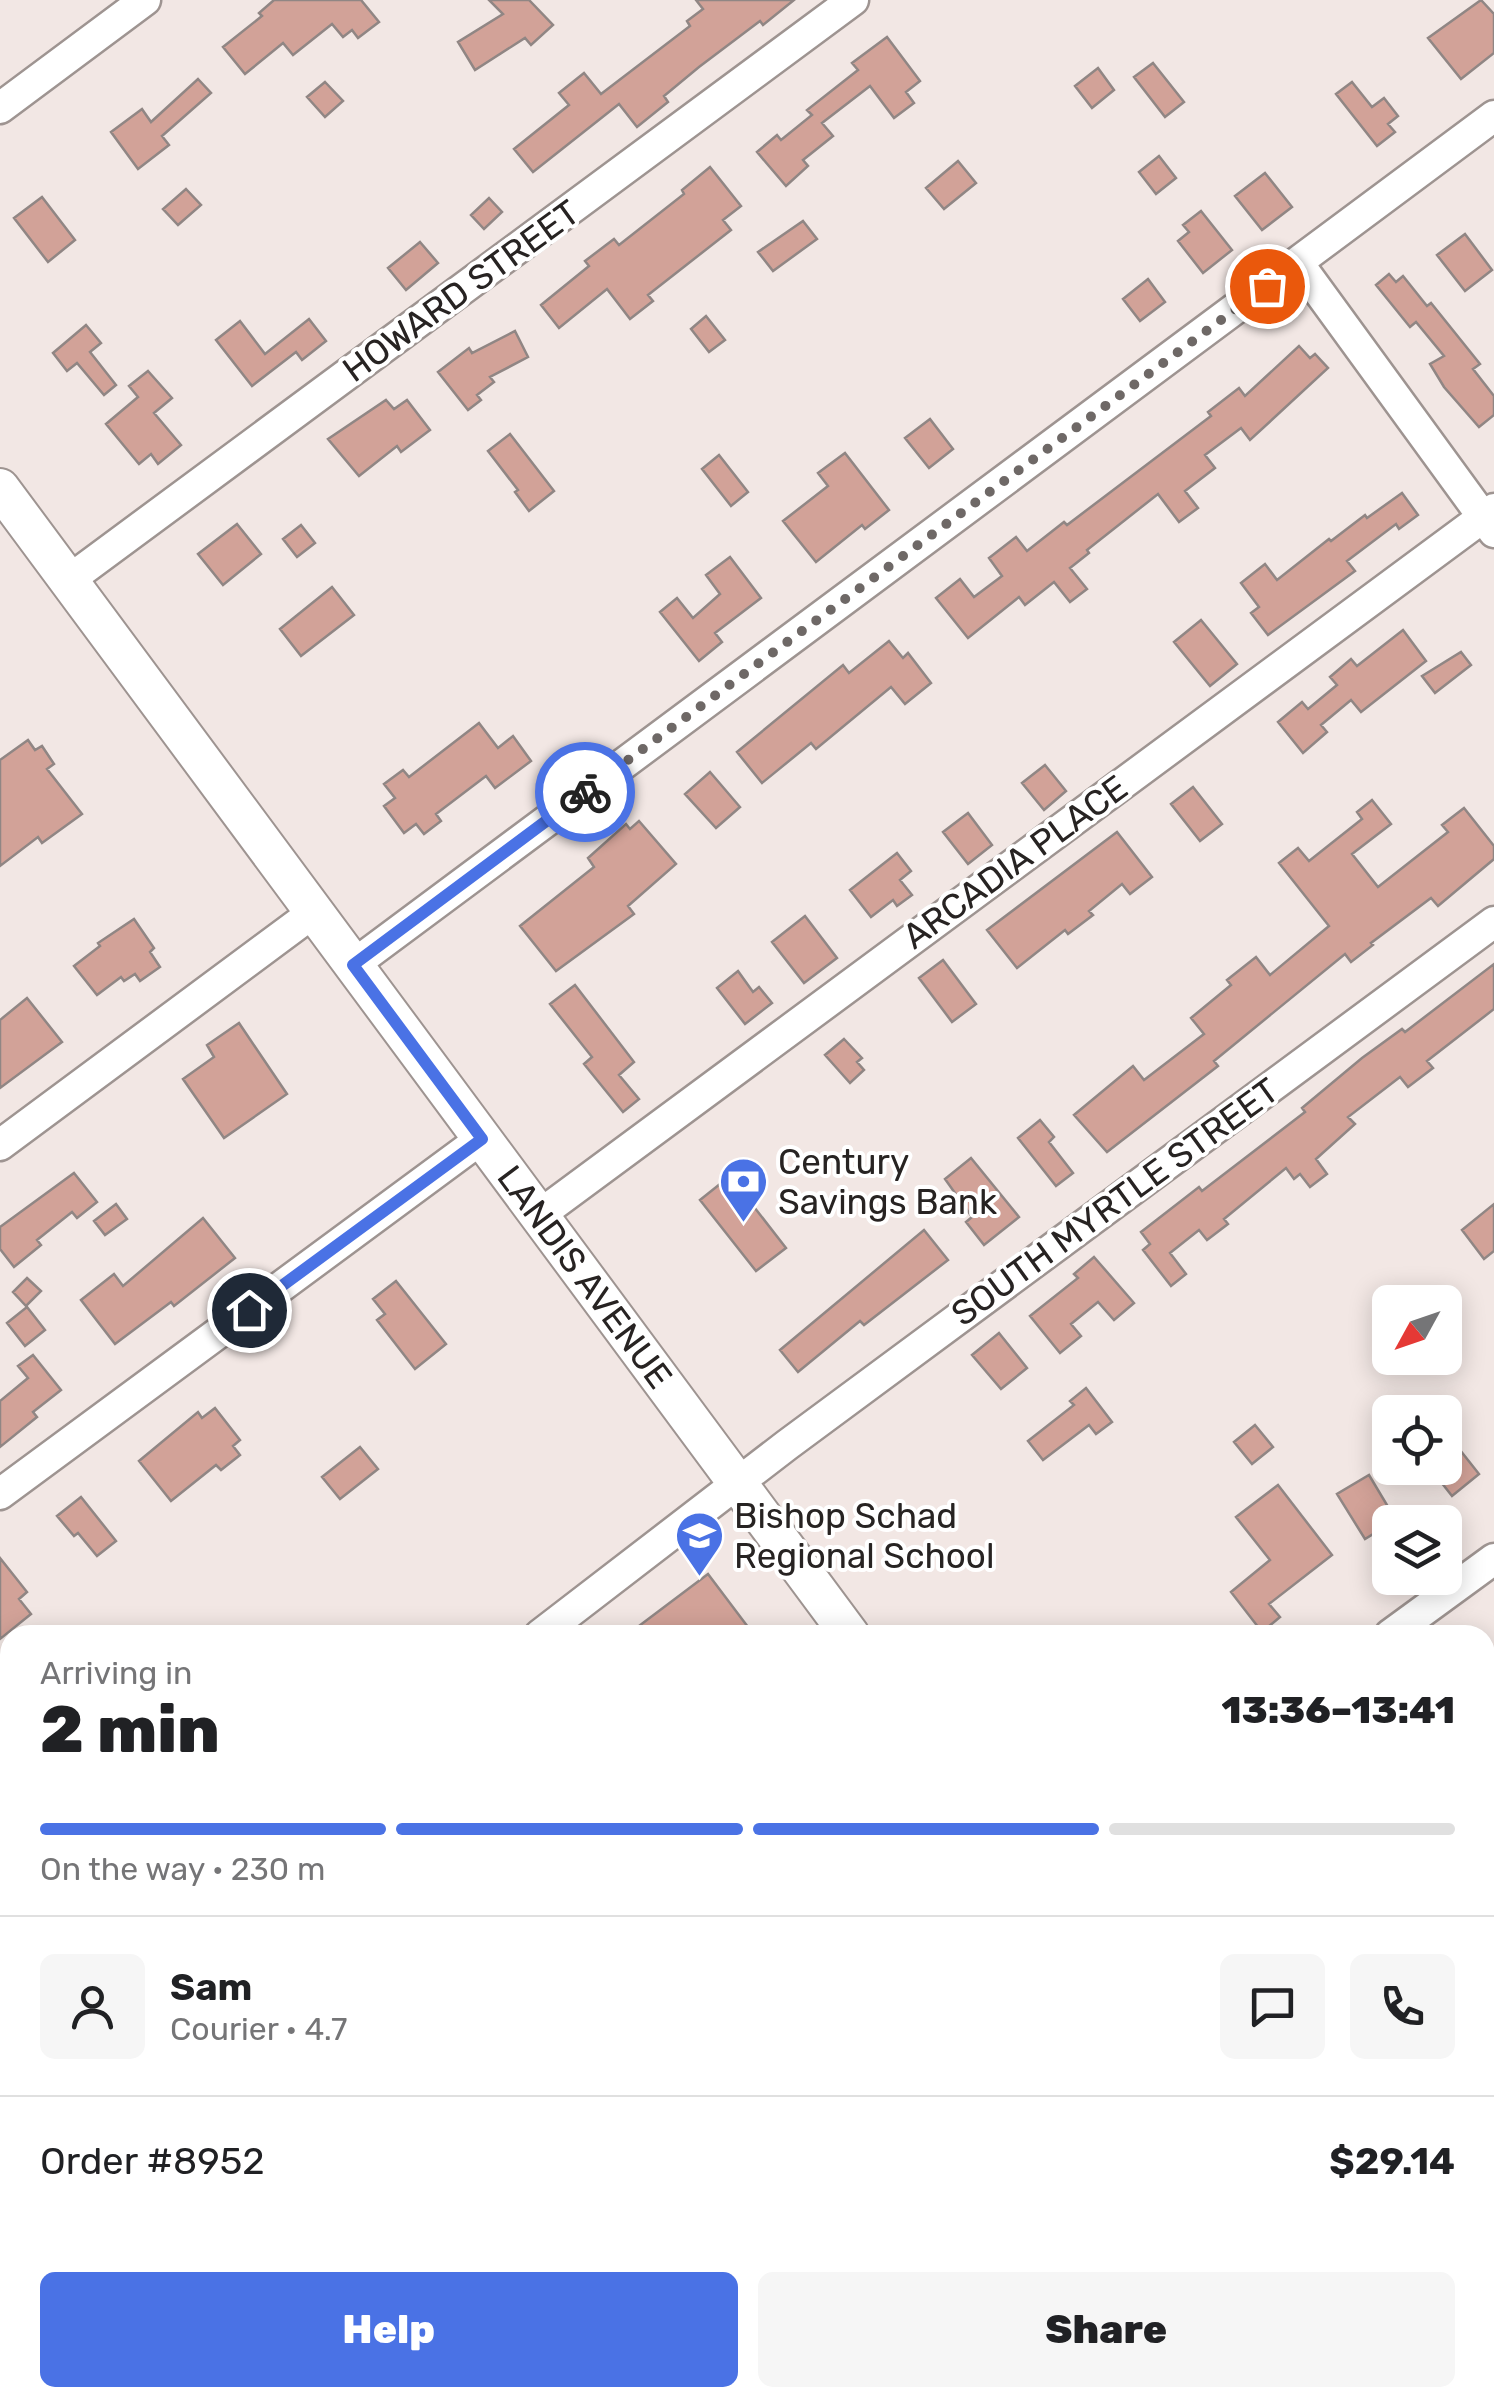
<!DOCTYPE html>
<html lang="en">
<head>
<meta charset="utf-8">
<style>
	body { margin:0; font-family:Rubik,sans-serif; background:#f6f6f6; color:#202124; height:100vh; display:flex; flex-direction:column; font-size:38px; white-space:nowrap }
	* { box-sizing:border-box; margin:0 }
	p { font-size:32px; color:#757577 }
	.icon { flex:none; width:55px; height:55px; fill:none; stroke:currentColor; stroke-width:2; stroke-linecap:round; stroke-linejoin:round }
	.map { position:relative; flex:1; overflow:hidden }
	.details { position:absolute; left:0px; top:1625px; width:1495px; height:782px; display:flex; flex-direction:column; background:#fff; border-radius:30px 30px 0 0; box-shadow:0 5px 25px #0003 }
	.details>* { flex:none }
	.needle { width:65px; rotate:230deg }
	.buttons { position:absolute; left:1372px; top:1285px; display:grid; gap:20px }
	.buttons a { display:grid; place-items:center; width:90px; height:90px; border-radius:15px; background:#fff; box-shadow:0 5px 25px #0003; font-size:50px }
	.pin { position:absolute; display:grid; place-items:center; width:85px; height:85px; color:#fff; margin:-42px; border:5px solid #fff; border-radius:50%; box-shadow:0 2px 10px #0007 }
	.courier { position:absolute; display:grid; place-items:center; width:100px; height:100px; margin:-50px; border:8px solid #4a72e5; border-radius:50%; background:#fff; color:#222; box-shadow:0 2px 12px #0007 }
	.overview em { font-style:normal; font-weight:800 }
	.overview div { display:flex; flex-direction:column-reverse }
	.overview { display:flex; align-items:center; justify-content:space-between; height:170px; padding:0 40px }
	h1 { font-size:65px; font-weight:800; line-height:75px }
	.bar { display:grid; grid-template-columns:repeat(4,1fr); gap:15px 10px; align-content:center; height:120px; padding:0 40px }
	.bar i { height:12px; border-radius:8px; background:#e0e0e0 }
	.bar .active { background:#4a72e5 }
	.bar p { grid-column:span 4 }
	.line { display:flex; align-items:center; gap:25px; padding:0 40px; border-top:2px solid #e0e0e0 }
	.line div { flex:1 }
	.round { display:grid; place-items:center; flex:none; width:105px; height:105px; border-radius:15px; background:#f6f6f6 }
	.action { display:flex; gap:20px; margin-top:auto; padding:20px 40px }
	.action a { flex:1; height:115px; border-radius:15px; background:#4a72e5; color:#fff; font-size:40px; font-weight:800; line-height:115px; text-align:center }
	.action a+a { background:#f6f6f6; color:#202124 }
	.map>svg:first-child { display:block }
	.building { fill:#d2a298; stroke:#908684; stroke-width:2.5 }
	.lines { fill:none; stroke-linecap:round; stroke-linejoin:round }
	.minor-casing { stroke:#9e9491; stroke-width:35 }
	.major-casing { stroke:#9e9491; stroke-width:42 }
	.minor { stroke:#fff; stroke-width:30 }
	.major { stroke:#fff; stroke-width:38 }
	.done { stroke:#6e6866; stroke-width:10; stroke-dasharray:0 18 }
	.route { stroke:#4a72e5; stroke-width:12 }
	.labels { text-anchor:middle; stroke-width:8; stroke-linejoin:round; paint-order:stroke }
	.street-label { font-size:35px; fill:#272322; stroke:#fff }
	.poi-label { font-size:35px; fill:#272322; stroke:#fff; text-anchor:start }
</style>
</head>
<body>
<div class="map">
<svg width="1494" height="2406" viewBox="0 0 1494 2406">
	<rect width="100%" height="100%" fill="#f2e7e4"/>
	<path class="building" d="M274,0H361L379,22L358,38L352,30L343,37L332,24L293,55L283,43L245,74L223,47L262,16L259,13Z
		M489,0H529L553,25L531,45L525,38L475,70L458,42L503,14Z
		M696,0H794L763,25L760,21L699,67L664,96L668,102L637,127L619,104L533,172L514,149L569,105L559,93L584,73L601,94L690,26L687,21L703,9Z
		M1481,0L1494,14V53L1461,79L1428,38Z
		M887,37L920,81L906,92L914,103L894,118L870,86L822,123L833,136L803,160L808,166L786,186L757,152L777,135L781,140L812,115L807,110L858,70L852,63Z
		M1153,63L1184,102L1165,117L1134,77Z
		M1098,68L1114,90L1092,108L1075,86Z
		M198,79L211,93L162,136L169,145L138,169L111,132L142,109L151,122Z
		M325,82L343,101L325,117L307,97Z
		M1352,82L1372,107L1384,98L1398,116L1388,124L1395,132L1377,146L1336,94Z
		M1159,156L1176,178L1156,194L1139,172Z
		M958,161L976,183L944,209L926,188Z
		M710,167L741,206L723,220L731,230L648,295L653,301L630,319L607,289L559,328L541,305L589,266L585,261L614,239L619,245L684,194L682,190Z
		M1265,173L1292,207L1262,230L1235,196Z
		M186,189L201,205L178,225L163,209Z
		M42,197L75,240L48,262L14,218Z
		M489,198L502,212L484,229L471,215Z
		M1201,211L1232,250L1203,273L1178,241L1189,232L1183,225Z
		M803,221L817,239L773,271L758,252Z
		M1465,234L1492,270L1465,291L1437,255Z
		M420,242L438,263L406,290L388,268Z
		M1389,274L1396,282L1403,276L1427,306L1431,303L1480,364L1473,369L1494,396V415L1479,427L1444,387L1430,364L1444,356L1416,322L1410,327L1376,285Z
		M1148,279L1165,302L1140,321L1123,299Z
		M706,316L725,340L709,352L691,329Z
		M309,319L326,341L302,360L296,352L252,386L216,340L240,321L265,354Z
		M86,325L101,343L90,352L116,385L104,395L77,363L67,371L53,353Z
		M515,331L528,357L490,377L494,382L477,395L481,400L468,410L438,372L469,348L472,353Z
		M1299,346L1310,358L1315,354L1328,368L1250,440L1241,428L1205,455L1215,468L1185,491L1198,508L1179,522L1158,494L1087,550L1089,553L1070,568L1087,589L1070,602L1054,582L1025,605L1019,597L968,638L936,598L960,579L974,597L1002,576L989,558L1016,537L1027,551L1064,522L1067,525L1211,416L1208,412L1239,388L1245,396Z
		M148,371L172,398L154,413L181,445L158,464L151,454L139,464L106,424L138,397L129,386Z
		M386,400L394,409L407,400L430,430L401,452L397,446L359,476L328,439Z
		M930,419L953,449L929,468L905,438Z
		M510,434L554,491L529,511L515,492L518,490L488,451Z
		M845,453L889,510L865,529L862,525L816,562L783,521L828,486L818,473Z
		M719,455L748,492L731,506L702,469Z
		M1402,493L1418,515L1399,529L1396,524L1347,561L1355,571L1268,635L1251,613L1259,607L1241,583L1265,564L1277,580L1329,539L1331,541L1365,515L1367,518Z
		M237,524L261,554L223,585L198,554Z
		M301,525L315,543L297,557L283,539Z
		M730,557L761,598L715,633L722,642L699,661L660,612L677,598L693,618L720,594L706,575Z
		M332,587L354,615L301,656L280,629Z
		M1201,620L1237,664L1210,686L1174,642Z
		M1403,630L1426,661L1361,712L1351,700L1321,725L1327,732L1303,753L1278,722L1302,702L1308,709L1337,685L1330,677L1351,659L1357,666Z
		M889,641L903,658L908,653L931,683L905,704L891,687L816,749L811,743L762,783L737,752L843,665L849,673Z
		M1461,652L1471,665L1435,693L1422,676Z
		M479,723L498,748L513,736L531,761L495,788L486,776L436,814L441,821L424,834L416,824L404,833L384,806L395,798L384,784L403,770L409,777Z
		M28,740L35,750L42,746L54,764L47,769L82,814L42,843L38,837L0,866V760Z
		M1045,765L1066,791L1044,810L1022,783Z
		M710,772L740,807L716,828L685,794Z
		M1193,787L1222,824L1200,841L1171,804Z
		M1372,800L1391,824L1352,854L1378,887L1448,832L1442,825L1464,808L1494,846V859L1438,906L1431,898L1371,943L1373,945L1351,962L1345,954L1214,1061L1218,1066L1107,1152L1074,1115L1133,1066L1144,1080L1204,1034L1191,1018L1231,985L1227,980L1256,957L1270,975L1329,926L1279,863L1298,848L1309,861L1362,819L1357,812Z
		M968,813L992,845L968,864L943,832Z
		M639,821L676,864L628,906L634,914L556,971L520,926L594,867L588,858L626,824L630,829Z
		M1117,832L1152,877L1130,894L1122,884L1089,911L1093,915L1068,934L1065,930L1017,968L987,930Z
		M897,853L911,871L900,880L912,895L897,906L893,900L871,917L850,890Z
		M805,916L837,958L804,983L772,942Z
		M134,919L154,948L150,952L160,967L140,981L135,974L124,981L121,977L97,995L74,966L100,946L98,943Z
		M943,960L976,1004L952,1022L919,978Z
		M1494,964V1009L1427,1061L1433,1068L1408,1087L1400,1077L1348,1117L1355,1124L1316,1159L1327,1174L1310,1187L1300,1174L1294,1179L1286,1168L1224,1219L1228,1224L1207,1240L1199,1230L1170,1253L1186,1274L1171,1286L1143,1250L1150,1244L1141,1232L1199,1187L1202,1191L1305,1112L1302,1108L1362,1058L1402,1029L1405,1032Z
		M738,971L753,992L759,987L772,1003L745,1024L717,988Z
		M575,985L634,1062L619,1075L639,1099L623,1112L584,1064L592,1057L550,1004Z
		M27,998L62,1042L0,1088V1020Z
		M239,1023L287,1094L224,1138L183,1079L214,1057L207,1045Z
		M844,1039L862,1058L857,1062L864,1070L850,1083L825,1055Z
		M1040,1120L1054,1137L1049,1142L1073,1173L1056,1186L1018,1138Z
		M971,1158L1019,1217L984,1245L966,1222L972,1217L945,1179Z
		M74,1173L97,1202L77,1218L72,1212L37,1240L41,1245L14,1267L0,1249V1227Z
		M730,1176L786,1248L756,1271L700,1200Z
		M116,1204L127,1219L105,1235L94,1221Z
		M1494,1204V1251L1484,1259L1462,1230Z
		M203,1218L235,1258L174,1306L171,1302L115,1344L81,1300L114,1274L123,1286Z
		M924,1230L948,1260L864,1325L860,1321L798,1372L780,1350Z
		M1094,1257L1134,1303L1114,1320L1098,1302L1071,1324L1081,1336L1060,1353L1030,1316L1078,1278L1074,1274Z
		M27,1278L41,1291L26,1306L13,1292Z
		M396,1281L446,1344L415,1369L377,1320L385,1314L373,1299Z
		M27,1307L45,1330L25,1346L7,1323Z
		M999,1333L1027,1368L1001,1389L972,1355Z
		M33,1355L61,1390L33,1412L37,1417L0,1447V1401L28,1378L18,1366Z
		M1086,1388L1112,1422L1096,1434L1089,1425L1043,1460L1028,1441L1074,1405L1070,1401Z
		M215,1408L240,1440L233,1446L240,1455L221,1470L216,1465L171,1501L139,1461L198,1412L202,1418Z
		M1255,1425L1273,1447L1252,1464L1234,1442Z
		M1445,1431L1479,1474L1452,1496L1430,1468H1445Z
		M360,1447L378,1469L340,1499L322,1477Z
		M1369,1475L1396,1520L1365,1539L1337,1494Z
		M1278,1485L1332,1555L1269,1604L1280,1617L1262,1632L1231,1592L1270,1560L1236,1517Z
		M81,1497L116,1541L97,1556L78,1533L74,1536L57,1516Z
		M0,1558L27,1592L19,1599L31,1614L0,1639Z
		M708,1574L754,1635H627Z"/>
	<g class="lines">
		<defs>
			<path id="minor" d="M0,108L145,0
				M1298,263L1494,532
				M69,580L853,0
				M353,965L1494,116
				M0,1145L314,912
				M538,1216L1494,509
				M0,1494L481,1139
				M540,1635L787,1445L1494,922
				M1390,1635L1494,1559
				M1485,1827L1494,1840
				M0,2037L10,2030
				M1485,2314L1494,2307
				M446,2398L453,2406
				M920,2398L926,2406
				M350,2406L362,2398
				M1359,2406L1370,2398"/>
			<g id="major">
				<path id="s1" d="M0,488L850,1635"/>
				<path d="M1416,2398L1423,2406"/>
			</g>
		</defs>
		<use href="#minor" class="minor-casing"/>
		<use href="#major" class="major-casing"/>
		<use href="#minor" class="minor"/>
		<use href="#major" class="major"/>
	</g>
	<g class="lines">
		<path class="done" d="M585,792L1267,286"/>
		<path class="route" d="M249,1310L482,1139L353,965L585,792"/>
	</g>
	<defs>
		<symbol id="bank-pin" viewBox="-11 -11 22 30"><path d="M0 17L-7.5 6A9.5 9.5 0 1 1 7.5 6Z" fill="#4a72e5" stroke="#fff"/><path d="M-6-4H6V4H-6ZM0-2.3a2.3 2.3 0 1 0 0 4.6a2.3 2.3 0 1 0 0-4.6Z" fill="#fff"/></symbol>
		<symbol id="school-pin" viewBox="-11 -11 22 30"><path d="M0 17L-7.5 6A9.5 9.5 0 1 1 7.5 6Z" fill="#4a72e5" stroke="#fff"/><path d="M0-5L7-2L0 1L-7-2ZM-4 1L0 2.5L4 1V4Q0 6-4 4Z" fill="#fff"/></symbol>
	</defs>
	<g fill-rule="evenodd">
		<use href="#bank-pin" x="716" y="1154" width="55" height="75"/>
		<use href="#school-pin" x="672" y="1508" width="55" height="75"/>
	</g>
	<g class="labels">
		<g class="street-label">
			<text transform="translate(461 291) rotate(-36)" y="12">HOWARD STREET</text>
			<text transform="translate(1015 862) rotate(-36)" y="12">ARCADIA PLACE</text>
			<text transform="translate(1115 1202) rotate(-36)" y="12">SOUTH MYRTLE STREET</text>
			<text dy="12" stroke="none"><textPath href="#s1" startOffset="982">LANDIS AVENUE</textPath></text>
		</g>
		<g class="poi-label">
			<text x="778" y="1174">Century<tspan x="778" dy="40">Savings Bank</tspan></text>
			<text x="734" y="1528">Bishop Schad<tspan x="734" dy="40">Regional School</tspan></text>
		</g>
	</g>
</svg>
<div class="buttons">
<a><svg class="needle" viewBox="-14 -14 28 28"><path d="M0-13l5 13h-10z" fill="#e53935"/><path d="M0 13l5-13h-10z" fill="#757577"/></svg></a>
<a><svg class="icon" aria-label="locate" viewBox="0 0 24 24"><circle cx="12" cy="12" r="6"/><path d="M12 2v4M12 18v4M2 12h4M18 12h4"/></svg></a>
<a><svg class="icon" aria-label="layers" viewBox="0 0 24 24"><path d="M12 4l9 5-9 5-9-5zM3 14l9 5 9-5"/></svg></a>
</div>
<div class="pin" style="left:1267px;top:286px;background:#ea580c"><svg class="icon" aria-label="bag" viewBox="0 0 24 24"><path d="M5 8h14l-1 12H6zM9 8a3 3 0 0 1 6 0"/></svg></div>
<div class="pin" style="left:249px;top:1310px;background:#1f2937"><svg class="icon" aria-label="home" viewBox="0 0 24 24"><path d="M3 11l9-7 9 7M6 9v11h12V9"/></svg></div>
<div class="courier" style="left:585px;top:792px"><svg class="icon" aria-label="bike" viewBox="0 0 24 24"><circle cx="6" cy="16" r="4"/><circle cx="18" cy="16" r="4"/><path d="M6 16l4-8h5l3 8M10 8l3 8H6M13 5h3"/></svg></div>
<section class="details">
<div class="overview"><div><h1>2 min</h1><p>Arriving in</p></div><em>13:36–13:41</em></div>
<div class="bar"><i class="active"></i><i class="active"></i><i class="active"></i><i></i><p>On the way · 230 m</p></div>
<div class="line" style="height:180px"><a class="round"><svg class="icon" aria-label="person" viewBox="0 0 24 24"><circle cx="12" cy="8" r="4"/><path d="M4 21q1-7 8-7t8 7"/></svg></a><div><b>Sam</b><p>Courier · 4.7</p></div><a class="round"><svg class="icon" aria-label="chat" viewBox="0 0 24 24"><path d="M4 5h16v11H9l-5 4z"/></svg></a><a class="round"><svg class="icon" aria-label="phone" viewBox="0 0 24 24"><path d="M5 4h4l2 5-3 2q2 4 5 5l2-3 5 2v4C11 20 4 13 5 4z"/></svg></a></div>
<div class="line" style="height:130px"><div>Order #8952</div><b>$29.14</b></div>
<div class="action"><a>Help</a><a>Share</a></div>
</section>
</div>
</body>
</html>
